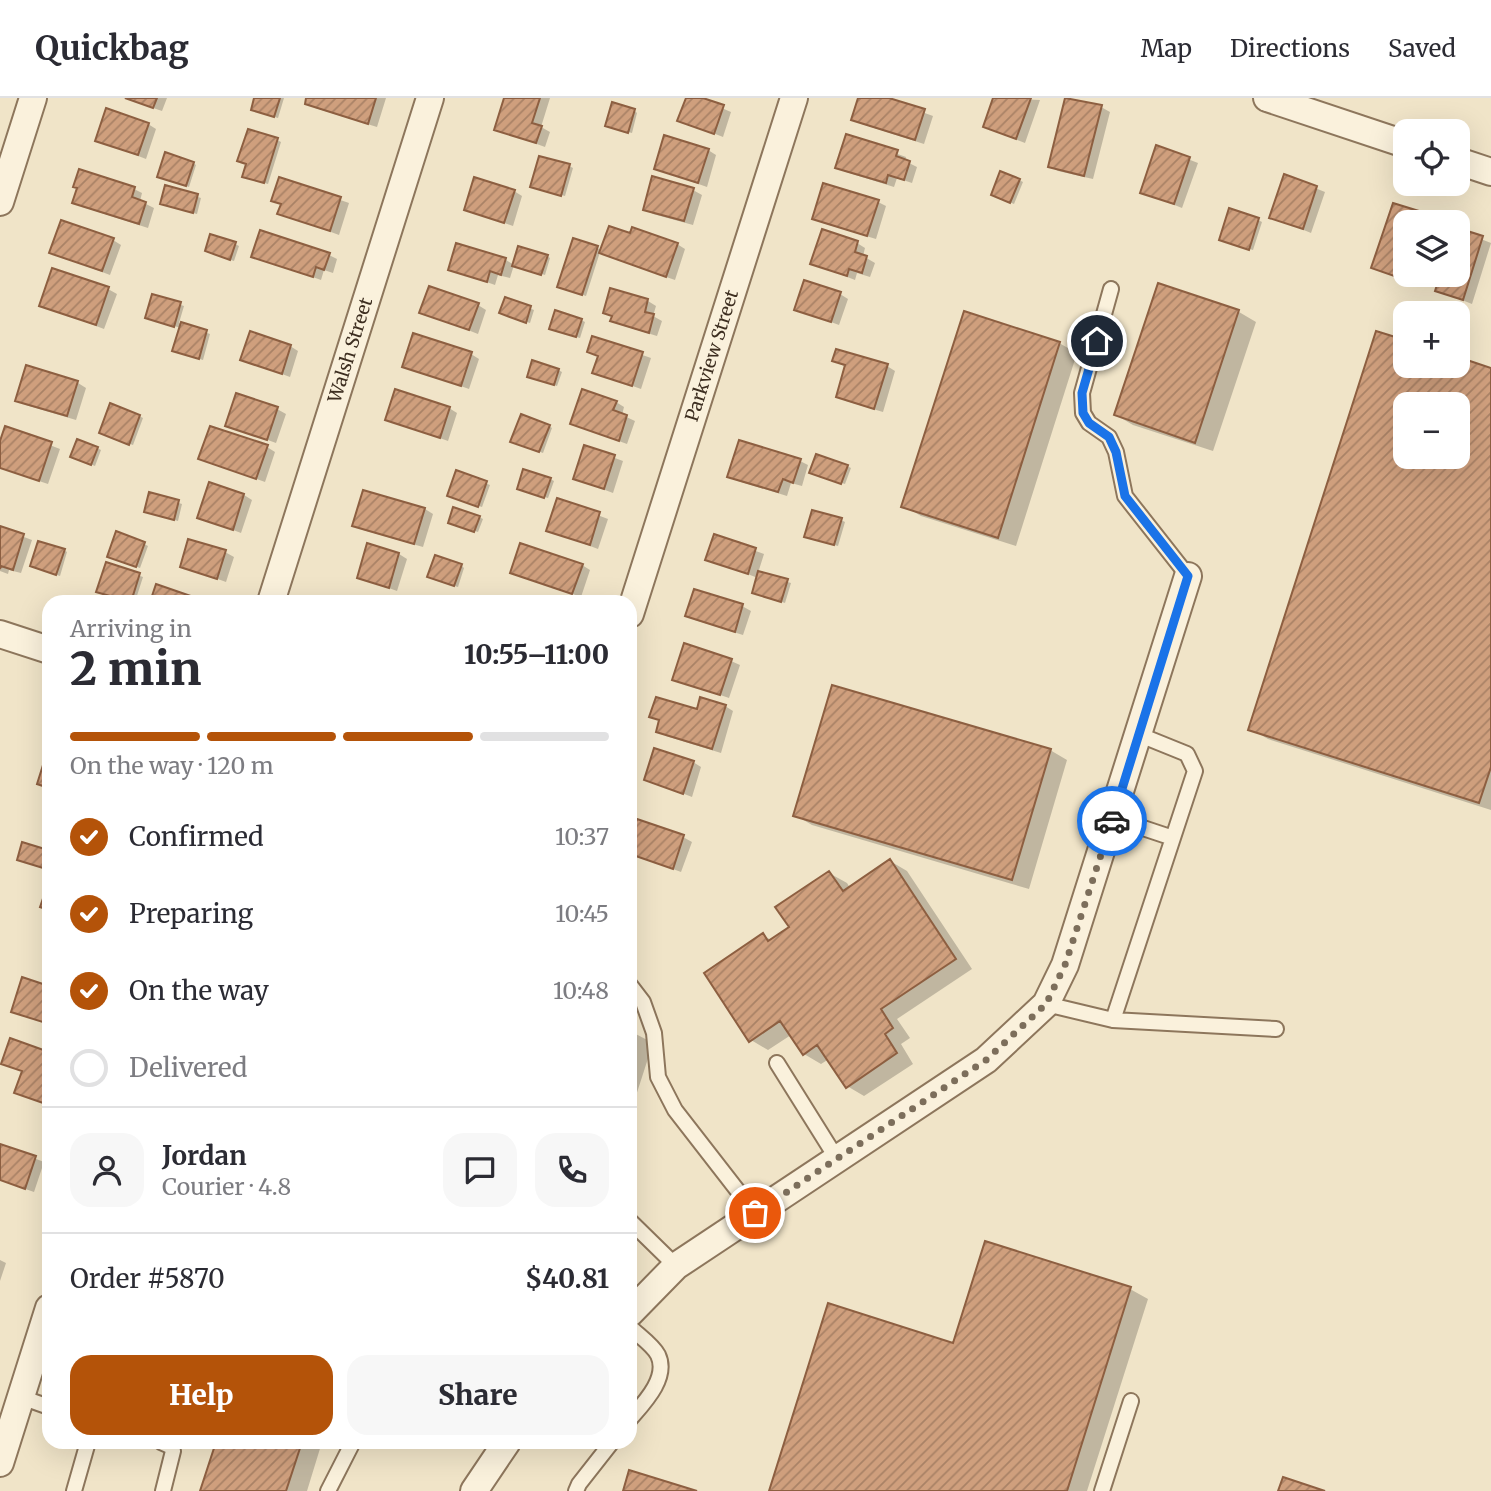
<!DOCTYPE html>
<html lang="en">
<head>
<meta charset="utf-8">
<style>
	body { margin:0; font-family:Merriweather,serif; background:#f7f7f7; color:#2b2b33; height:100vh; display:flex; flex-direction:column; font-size:26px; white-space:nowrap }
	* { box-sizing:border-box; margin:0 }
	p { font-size:23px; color:#7c7c81 }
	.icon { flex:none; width:38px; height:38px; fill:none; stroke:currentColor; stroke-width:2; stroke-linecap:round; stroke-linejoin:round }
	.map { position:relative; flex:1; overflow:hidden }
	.panel { position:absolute; left:42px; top:497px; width:595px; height:854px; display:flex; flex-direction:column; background:#fff; border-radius:21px; box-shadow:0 7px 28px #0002 }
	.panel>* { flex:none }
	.controls { position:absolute; left:1393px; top:21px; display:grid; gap:14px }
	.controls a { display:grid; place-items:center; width:77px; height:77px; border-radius:14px; background:#fff; box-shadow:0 7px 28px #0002; font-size:35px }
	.pin { position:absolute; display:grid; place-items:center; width:60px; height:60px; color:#fff; margin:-30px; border:4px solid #fff; border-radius:50%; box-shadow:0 2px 7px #0007 }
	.courier { position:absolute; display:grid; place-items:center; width:70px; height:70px; margin:-35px; border:5px solid #1a73e8; border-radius:50%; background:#fff; color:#222; box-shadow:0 2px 9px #0007 }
	.summary em { font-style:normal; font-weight:800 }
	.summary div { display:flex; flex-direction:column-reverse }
	.summary { display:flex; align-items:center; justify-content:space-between; height:119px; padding:0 28px }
	h1 { font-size:46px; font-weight:800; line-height:52px }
	.bar { display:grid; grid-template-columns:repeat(4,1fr); gap:10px 7px; align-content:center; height:84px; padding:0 28px }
	.bar i { height:9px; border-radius:5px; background:#e1e1e2 }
	.bar .on { background:#b45309 }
	.bar p { grid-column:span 4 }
	.line { display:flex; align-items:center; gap:18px; padding:0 28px; border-top:2px solid #e1e1e2 }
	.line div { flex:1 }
	.round { display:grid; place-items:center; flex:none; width:74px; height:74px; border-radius:21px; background:#f7f7f7 }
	ol { padding:0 28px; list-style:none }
	li { display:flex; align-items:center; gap:21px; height:77px }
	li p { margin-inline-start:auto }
	li .icon { padding:7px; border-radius:50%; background:#b45309; color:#fff; stroke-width:4 }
	li:last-child { color:#7c7c81 }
	li i { width:38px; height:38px; border:4px solid #e1e1e2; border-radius:50% }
	.button { display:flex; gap:14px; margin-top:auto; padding:14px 28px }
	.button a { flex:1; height:80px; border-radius:21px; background:#b45309; color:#fff; font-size:28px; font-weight:800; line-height:80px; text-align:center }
	.button a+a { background:#f7f7f7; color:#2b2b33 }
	header { display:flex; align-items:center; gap:42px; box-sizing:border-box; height:98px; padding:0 35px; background:#fff; border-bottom:2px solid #e1e1e2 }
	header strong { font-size:33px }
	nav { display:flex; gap:38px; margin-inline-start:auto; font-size:24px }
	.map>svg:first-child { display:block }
	.shadow { fill:#0003; fill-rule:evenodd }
	.building { fill:url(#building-hatch); stroke:#8d5f41; stroke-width:2; fill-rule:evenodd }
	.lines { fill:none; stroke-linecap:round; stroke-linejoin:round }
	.service-casing { stroke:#8d765c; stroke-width:18 }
	.minor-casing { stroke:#8d765c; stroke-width:30 }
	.service { stroke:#faf1dc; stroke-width:14 }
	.minor { stroke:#faf1dc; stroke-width:26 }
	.done { stroke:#7c6e5b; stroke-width:7; stroke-dasharray:0 12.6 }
	.route { stroke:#1a73e8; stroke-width:9 }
	.labels { text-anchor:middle; stroke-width:5; stroke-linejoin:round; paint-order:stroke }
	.street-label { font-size:18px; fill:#3d2e20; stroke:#f7eed8 }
</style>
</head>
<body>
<header>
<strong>Quickbag</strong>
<nav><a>Map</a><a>Directions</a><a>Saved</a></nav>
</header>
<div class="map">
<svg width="1491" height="1393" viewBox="0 0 1491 1393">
	<defs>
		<pattern id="building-hatch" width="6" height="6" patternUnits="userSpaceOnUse" patternTransform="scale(1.75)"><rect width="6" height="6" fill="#cf9f7d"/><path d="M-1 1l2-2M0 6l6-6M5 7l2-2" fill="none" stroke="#a98266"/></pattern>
	</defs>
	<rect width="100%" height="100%" fill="#f0e4c8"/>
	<path class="shadow" d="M124,0H167L162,13Z
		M256,0H284L278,20L256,13Z
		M308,0H386L377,29L315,10L307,5Z
		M506,0H550L541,29L550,34L545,49L496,31Z
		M688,0H698L731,14L723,39L680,22Z
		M860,0H883L933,18L924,46L862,26L853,22Z
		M995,0L1040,2L1025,45L985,29Z
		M1101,9L1110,14L1093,81L1058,73L1050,68Z
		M634,12L637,15L632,35L610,29Z
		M148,26L156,31L146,61L97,42Z
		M847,38L906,59L905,63L917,69L912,85L897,80L894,89L846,74L838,69Z
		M277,42L281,44L268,86L248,80Z
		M1157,49L1198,65L1182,110L1142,94Z
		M708,52L716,57L707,89L656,71Z
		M193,65L196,67L189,89L162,80Z
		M569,68L573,70L565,98L536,90Z
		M1285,78L1325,94L1311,135L1272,119Z
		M280,81L349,105L339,137L280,115L282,108L273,102Z
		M1019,82L1023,84L1014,106L997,99Z
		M167,89L201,100L197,116L165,107Z
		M134,91L142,95L140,103L154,110L148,130L83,109L74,104Z
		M693,92L702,97L693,127L653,116L645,111Z
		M514,93L522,98L513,128L466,111Z
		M878,104L886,108L876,141L823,125L814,120Z
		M1394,107L1429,121L1428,124H1405V177H1411L1408,183L1373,169Z
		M1258,122L1262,124L1253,152L1225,143Z
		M1458,132L1491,145L1472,206L1437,192L1442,177H1458Z
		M631,137L677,146L685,151L675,182L609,159L600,154L586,198L562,190L597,150L602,153Z
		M113,142L121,147L110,177L52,155Z
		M857,145L865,150L863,158L875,165L870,179L857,175L855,182L812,165Z
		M235,146L239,148L234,163L210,155Z
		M457,147L506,162L514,167L547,158L550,160L545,177L514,167L510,180L498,177L495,187L450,171Z
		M329,157L337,161L333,175L324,172L321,182L253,158Z
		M1159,187L1239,214L1256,224L1213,353L1133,327L1116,317Z
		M108,191L117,196L104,231L41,207Z
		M611,193L648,203L656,208L653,218L662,223L657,238L621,227L613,222V220L605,215Z
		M840,196L848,201L839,227L796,211Z
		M153,198L184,208L179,225L210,236L203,262L178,254L181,230L147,220Z
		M506,201L534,212L530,225L504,217Z
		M478,207L486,212L478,236L422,214Z
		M581,222L585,224L580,240L554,232Z
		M1378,235L1405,244V268H1458V261L1491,272V712L1268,641L1251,631ZM1405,306H1458V359H1405Z
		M594,240L651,260L641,291L594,274L599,259L589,253Z
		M1059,245L1077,255L1016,448L921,418L904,408Z
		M290,248L298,253L290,279L242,261Z
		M471,256L479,261L469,291L405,268Z
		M834,263L887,268L895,273L883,314L846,303L838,298L846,269Z
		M27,270L78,285L86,290L76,322L26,307L17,302Z
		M558,272L562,274L557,288L533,280Z
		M616,304L624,309L622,317L635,323L627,346L572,326Z
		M449,310L457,315L448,343L387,321Z
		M277,311L286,316L276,345L227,327Z
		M139,318L143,320L133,347L104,337Z
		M549,328L552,330L543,355L516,345Z
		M6,330L60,351L48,386L0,370V348Z
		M267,349L275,354L265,384L201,360Z
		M585,349L623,363L613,395L576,381Z
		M97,350L101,352L95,368L75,360Z
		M800,363L808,367L802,388L791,385L787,398L738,383L729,378Z
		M847,368L851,370L845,386L815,376Z
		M457,374L490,387L482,409L452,399Z
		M550,381L554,383L548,400L522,392Z
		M150,396L182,406L178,423L149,415Z
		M244,397L252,402L241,435L199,419Z
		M558,402L608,421L598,451L548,432Z
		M425,411L433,416L423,449L363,432L354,427Z
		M479,419L483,421L478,434L454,426Z
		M841,422L845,424L838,448L810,440Z
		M0,430L32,442L21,475L9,472L8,476L0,473Z
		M715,438L764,456L758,475L791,485L785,505L757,496L758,480L708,461Z
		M144,446L148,448L140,470L113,460Z
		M64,452L67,454L60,478L36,470Z
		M225,454L234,459L226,484L182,468Z
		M399,456L407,461L397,493L359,479Z
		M107,466L143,479L135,504H127L98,494Z
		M461,467L464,470L458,489L432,481Z
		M582,467L590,472L581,499L512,474Z
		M353,499L371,504H352Z
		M742,508L751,513L743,537L695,522L687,518Z
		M731,563L740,567L729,600L674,581Z
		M725,608L733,613L721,655L666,638L658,633L661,624L651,618Z
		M1050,652L1067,662L1029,791L812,727L795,717Z
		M693,664L701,669L692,699L646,681Z
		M683,739L692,744L681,774L630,755V747Z
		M47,754L49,762L47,771L23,764Z
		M890,763L907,773L972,871L897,921L910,940L901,946L913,966L864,998L847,988L829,961L821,966L804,956L791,937L768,952L751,942L763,837L771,842L791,829L829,775L847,785L850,790Z
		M630,933L653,945L632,1010H630Z
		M0,1047L44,1064L34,1094L0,1082Z
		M0,1162L6,1165L0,1183Z
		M1130,1191L1148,1201L1087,1393H770L954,1247Z
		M218,1344H322L307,1393H202Z"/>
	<path class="building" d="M125,0H157L153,10Z
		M254,0H280L274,19L251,12Z
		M306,0H376L368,26L305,6Z
		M504,0H540L532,25L542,28L536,45L494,32Z
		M686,0H703L724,7L714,36L677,23Z
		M858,0H889L925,11L915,42L851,22Z
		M993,0H1031L1016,41L983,29Z
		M1065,0L1102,7L1084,78L1048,69Z
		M612,4L635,11L628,35L605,28Z
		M106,10L149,25L138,57L95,43Z
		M248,31L278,40L264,85L242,79L246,66L237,63Z
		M846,36L898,52L896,58L910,63L904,82L888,77L886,85L835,70Z
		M664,37L709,51L698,85L654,71Z
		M1156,47L1190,59L1174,106L1140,95Z
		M165,54L194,64L186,88L157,79Z
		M539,58L570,66L561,98L530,89Z
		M79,71L135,89L132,99L146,104L139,126L72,105L77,90L73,89Z
		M1000,73L1020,81L1010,105L991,97Z
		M1284,76L1317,88L1303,131L1269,120Z
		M652,78L694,90L684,123L643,112Z
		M279,79L341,99L330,133L277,116L281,106L271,103Z
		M474,79L515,92L504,125L464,112Z
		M823,85L879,102L867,138L812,121Z
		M165,87L198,96L193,115L160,106Z
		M1393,105L1422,114L1418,124H1405V164L1400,180L1371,170Z
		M1229,110L1259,120L1249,152L1219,142Z
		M61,122L114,140L102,173L49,155Z
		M609,128L630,135L632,129L678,145L666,179L599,155Z
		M1458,130L1483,138L1463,202L1435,193L1440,177H1458Z
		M822,131L858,143L855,154L867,158L862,175L849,171L847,178L810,166Z
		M260,132L330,155L324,172L316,169L313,179L251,159Z
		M210,136L236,144L230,162L205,153Z
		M573,140L598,148L582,197L557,189Z
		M456,145L506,160L501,177L490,173L487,184L448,172Z
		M518,148L548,157L541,177L512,168Z
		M52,170L109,189L96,227L39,208Z
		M804,182L841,194L831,224L794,212Z
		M1158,185L1239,212L1195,345L1114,317Z
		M429,188L479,205L469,232L419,215Z
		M610,190L648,201L645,214L654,216L649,235L610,223L612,218L603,215Z
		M152,196L181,204L174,229L145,220Z
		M505,199L531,208L526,225L499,215Z
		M555,212L582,221L576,239L549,231Z
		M964,213L1060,244L998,440L901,409Z
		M181,224L207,232L199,261L172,253Z
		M250,233L291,247L282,276L240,262Z
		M1376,233L1405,242V268H1458V259L1491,270V669L1479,705L1248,632ZM1405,306H1458V359H1405Z
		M413,235L472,254L461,288L402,269Z
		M592,238L643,254L632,288L592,275L598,258L587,254Z
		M836,251L888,266L874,311L836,299L845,267L832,263Z
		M532,262L559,271L554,287L527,279Z
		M26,267L78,283L67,318L15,303Z
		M395,291L450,309L440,340L385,322Z
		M582,291L617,303L613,312L627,317L619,343L570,326Z
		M236,295L278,309L267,342L225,328Z
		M110,305L140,317L129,347L99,335Z
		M521,316L550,327L539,354L510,344Z
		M5,328L52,344L39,383L0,370V343Z
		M210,328L268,347L256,381L198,361Z
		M77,341L98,349L91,367L70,359Z
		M739,342L801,361L793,385L783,381L778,394L727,379Z
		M584,347L615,357L604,391L573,381Z
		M816,356L848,367L841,386L809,375Z
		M523,371L551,380L544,400L517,391Z
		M456,372L487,383L478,409L447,398Z
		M209,384L244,396L233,432L197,420Z
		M363,392L425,410L414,446L352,428Z
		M149,394L179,402L174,422L144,414Z
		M557,400L600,414L590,447L546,433Z
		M453,409L480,418L474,434L448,425Z
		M812,412L842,420L834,447L804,439Z
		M0,428L24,436L13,472L1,468L0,471Z
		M116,433L145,444L136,469L107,459Z
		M714,436L756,450L748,476L705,462Z
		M188,441L226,452L217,481L180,469Z
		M38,443L65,451L56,477L30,468Z
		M367,445L399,455L389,490L357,480Z
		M520,445L583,466L572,496L510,475Z
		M435,457L462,466L454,488L427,479Z
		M106,464L140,475L131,504L96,494Z
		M758,473L788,481L781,504L752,495Z
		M156,486L208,504H150Z
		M694,491L743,506L735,534L685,518Z
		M684,545L732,561L720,597L672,582Z
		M832,587L1051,651L1012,782L793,718Z
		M656,599L697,611L700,599L726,607L712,651L656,634L659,622L649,619Z
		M654,650L694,663L683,696L644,682Z
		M43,667L49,669V690L37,686Z
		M637,721L684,737L673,771L630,756V741Z
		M22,744L48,752L43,770L17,762Z
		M890,761L956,861L881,911L893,930L885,936L897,955L846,990L817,947L803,957L780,923L749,944L704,875L763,835L768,843L789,829L775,809L829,773L843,793Z
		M49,783V812L40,809Z
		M22,879L49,888V926L11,914Z
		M10,940L49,954V1007L14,995L22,973L1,966Z
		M0,1046L36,1058L25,1091L0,1082Z
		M985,1143L1131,1189L1067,1393H769L828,1205L953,1245Z
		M216,1344H302L286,1393H200Z
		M629,1372L697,1393H623Z
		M1283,1379L1325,1393H1278Z"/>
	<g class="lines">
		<defs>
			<path id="service" d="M1111,191L1082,295L1083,315L1089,325L1109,339L1116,354L1125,398L1188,478
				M1113,720L1173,740
				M630,887L643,904L654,935L658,979L675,1012L755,1115
				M1046,906L1113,922L1276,931
				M1113,922L1195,673L1187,656L1140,637
				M777,965L837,1061
				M630,1123L676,1168
				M630,1229C638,1237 653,1247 658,1257C669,1280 643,1306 630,1321
				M21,1299L49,1309
				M161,1344L170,1348L173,1353L163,1393
				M74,1393L88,1344
				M328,1393L353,1344
				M576,1393L579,1386L612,1344
				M1102,1393L1131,1303"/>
			<g id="minor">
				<path d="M1267,0L1405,46"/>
				<path d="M1458,63L1491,74"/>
				<path d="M0,104L33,0"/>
				<path id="s1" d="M271,504L430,0"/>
				<path id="s2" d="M630,516L794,0"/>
				<path d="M0,536L49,552"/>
				<path d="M630,1215L676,1168L986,962L1046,906L1065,867L1188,478"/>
				<path d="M0,1365L49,1210"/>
				<path d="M474,1393L507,1344"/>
			</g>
		</defs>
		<use href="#service" class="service-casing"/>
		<use href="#minor" class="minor-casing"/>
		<use href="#service" class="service"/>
		<use href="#minor" class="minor"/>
	</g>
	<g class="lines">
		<path class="done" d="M755,1115L986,962L1046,906L1065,867L1112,723"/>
		<path class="route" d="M1097,243L1082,295L1083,315L1089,325L1109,339L1116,354L1125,398L1188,478L1112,723"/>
	</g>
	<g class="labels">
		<g class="street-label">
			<text dy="6" stroke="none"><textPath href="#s1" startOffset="264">Walsh Street</textPath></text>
			<text dy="6" stroke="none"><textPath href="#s2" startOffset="271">Parkview Street</textPath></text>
		</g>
	</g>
</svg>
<div class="controls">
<a><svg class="icon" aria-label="locate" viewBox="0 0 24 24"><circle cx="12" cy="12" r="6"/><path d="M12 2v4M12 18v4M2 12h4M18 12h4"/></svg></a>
<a><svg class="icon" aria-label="layers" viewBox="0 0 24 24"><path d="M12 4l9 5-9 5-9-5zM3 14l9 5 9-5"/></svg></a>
<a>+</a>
<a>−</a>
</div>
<div class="pin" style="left:755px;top:1115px;background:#ea580c"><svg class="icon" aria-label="bag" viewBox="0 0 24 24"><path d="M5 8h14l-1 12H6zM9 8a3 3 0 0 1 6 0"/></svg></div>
<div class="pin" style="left:1097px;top:243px;background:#1f2937"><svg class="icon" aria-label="home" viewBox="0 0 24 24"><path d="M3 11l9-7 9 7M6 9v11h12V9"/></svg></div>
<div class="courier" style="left:1112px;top:723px"><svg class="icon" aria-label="car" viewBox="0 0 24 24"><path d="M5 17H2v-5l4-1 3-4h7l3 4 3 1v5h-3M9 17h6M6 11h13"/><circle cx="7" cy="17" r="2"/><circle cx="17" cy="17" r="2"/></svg></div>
<section class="panel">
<div class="summary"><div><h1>2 min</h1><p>Arriving in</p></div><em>10:55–11:00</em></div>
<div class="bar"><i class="on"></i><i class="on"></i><i class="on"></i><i></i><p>On the way · 120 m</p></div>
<ol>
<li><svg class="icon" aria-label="check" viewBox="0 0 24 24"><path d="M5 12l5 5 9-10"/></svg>Confirmed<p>10:37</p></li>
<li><svg class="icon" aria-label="check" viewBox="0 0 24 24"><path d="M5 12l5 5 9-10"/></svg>Preparing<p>10:45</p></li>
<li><svg class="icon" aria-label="check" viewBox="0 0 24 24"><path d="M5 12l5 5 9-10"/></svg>On the way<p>10:48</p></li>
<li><i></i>Delivered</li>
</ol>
<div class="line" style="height:126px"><a class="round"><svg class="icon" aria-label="person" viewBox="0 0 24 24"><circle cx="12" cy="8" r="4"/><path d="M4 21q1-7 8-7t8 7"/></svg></a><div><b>Jordan</b><p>Courier · 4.8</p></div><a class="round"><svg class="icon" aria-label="chat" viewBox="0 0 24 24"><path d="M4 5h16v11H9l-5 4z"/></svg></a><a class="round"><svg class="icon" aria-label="phone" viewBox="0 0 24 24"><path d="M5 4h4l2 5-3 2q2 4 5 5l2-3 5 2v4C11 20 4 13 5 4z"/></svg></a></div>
<div class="line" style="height:91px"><div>Order #5870</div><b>$40.81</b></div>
<div class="button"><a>Help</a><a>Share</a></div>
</section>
</div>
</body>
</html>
